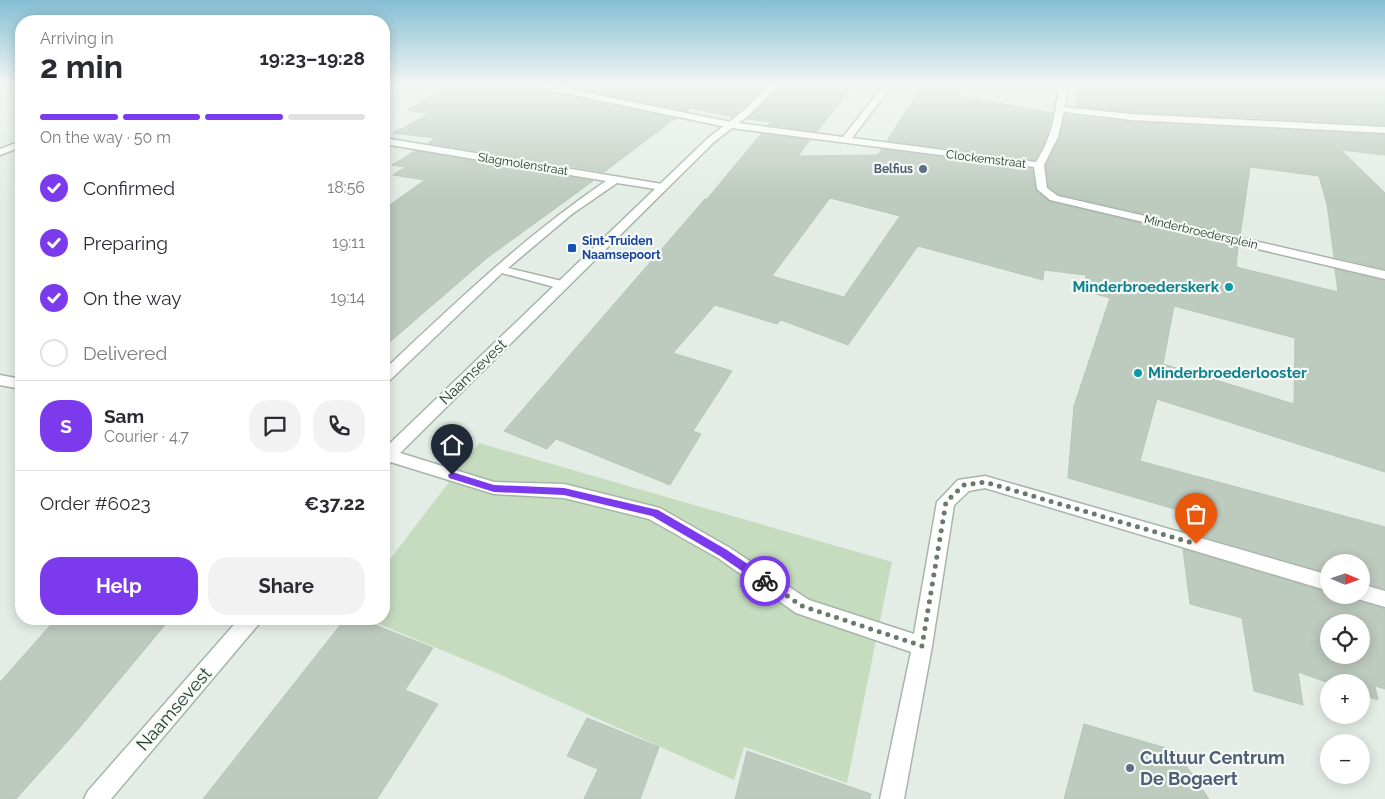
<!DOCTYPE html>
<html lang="en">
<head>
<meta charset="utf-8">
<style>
	body { margin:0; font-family:Raleway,sans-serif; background:#f2f2f3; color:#2b2b33; height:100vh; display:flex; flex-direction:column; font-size:19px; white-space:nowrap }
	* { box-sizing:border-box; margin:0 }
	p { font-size:16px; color:#7c7c81 }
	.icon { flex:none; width:28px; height:28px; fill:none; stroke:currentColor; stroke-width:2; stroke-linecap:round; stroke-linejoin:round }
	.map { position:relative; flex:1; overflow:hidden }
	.side { position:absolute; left:15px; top:15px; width:375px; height:610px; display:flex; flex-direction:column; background:#fff; border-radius:20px; box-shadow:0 2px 12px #0003 }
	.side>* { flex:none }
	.needle { width:32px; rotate:92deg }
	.controls { position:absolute; left:1320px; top:554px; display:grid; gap:10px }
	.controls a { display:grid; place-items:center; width:50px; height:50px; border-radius:50%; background:#fff; box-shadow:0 2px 12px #0003; font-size:25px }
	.pin { position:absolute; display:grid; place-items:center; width:42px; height:42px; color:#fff; margin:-51px -21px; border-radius:50% 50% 50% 0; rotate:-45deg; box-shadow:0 0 5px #0007 }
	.pin .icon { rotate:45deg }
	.courier { position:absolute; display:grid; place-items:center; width:50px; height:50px; margin:-25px; border:4px solid #7c3aed; border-radius:50%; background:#fff; color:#222; box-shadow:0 1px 6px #0007 }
	.overview em { font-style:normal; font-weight:700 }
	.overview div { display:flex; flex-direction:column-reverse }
	.overview { display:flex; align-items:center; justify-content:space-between; height:85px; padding:0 25px }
	h1 { font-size:32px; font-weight:700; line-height:38px }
	.bar { display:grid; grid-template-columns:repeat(4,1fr); gap:8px 5px; align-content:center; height:60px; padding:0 25px }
	.bar i { height:6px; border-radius:4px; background:#e1e1e2 }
	.bar .active { background:#7c3aed }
	.bar p { grid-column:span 4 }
	.line { display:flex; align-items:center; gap:12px; padding:0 25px; border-top:1px solid #e1e1e2 }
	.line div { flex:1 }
	.round { display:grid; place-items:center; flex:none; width:52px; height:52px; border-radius:20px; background:#f2f2f3 }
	ol { padding:0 25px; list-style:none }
	li { display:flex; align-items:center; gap:15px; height:55px }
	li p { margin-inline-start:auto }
	li .icon { padding:5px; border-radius:50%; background:#7c3aed; color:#fff; stroke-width:4 }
	li:last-child { color:#7c7c81 }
	li i { width:28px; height:28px; border:2px solid #e1e1e2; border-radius:50% }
	.cta { display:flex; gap:10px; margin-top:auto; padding:10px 25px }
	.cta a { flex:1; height:58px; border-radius:20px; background:#7c3aed; color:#fff; font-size:20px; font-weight:700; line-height:58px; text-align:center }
	.cta a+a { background:#f2f2f3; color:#2b2b33 }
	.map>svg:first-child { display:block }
	.green { fill:#c6dcbf }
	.building { fill:#bdcabe; stroke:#b7c6b8; fill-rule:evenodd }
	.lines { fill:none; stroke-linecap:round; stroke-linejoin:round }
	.street-casing { stroke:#a7b5a9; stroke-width:3 }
	.secondary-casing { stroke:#a3b7a7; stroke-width:3 }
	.street { fill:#fff; fill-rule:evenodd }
	.secondary { fill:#fff; fill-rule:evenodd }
	.route { fill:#7c3aed }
	.done { stroke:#687b6b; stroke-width:5; stroke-dasharray:0 9 }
	.service-dot { fill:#5c6f8a; stroke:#f5f9f5; stroke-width:2 }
	.transit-dot { fill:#1a4fb4; stroke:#f5f9f5; stroke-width:2 }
	.culture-dot { fill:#0f9aa8; stroke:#f5f9f5; stroke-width:2 }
	.labels { text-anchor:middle; stroke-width:4.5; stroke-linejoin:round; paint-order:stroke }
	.far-street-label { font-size:12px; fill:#253d2a; stroke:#f5f9f5 }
	.far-service-label { font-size:12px; font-weight:bold; fill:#4e5e75; stroke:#f5f9f5; text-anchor:end }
	.far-transit-label { font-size:12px; font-weight:bold; fill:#164399; stroke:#f5f9f5; text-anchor:start }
	.culture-label { font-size:15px; font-weight:bold; fill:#0d838f; stroke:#f5f9f5; text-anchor:end }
	.street-label { font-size:15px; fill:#253d2a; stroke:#f5f9f5 }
	.near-street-label { font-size:18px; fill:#253d2a; stroke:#f5f9f5 }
	.near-service-label { font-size:18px; font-weight:bold; fill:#4e5e75; stroke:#f5f9f5; text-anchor:start }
</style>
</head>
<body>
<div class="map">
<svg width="1385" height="799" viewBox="0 0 1385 799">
	<rect width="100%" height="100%" fill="#e4ede5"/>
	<path class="green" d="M479,443L892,562L847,783L744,747L734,780L492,671L367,619H384V567Z"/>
	<path class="building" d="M450,84H525L531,88L676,118L604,172L428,143L436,138L393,133L429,114L408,110Z
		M552,84H768L733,117L691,108L687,111Z
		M782,84H820L851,88L817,132L768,125L771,122L747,119Z
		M923,84H964L958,96L1053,113L1044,143L1035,160L887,141Z
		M1074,84H1385V125L1131,112L1077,106Z
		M1065,115L1131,122L1385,135V155L1341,150L1385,193V269L1334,257L1327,204L1319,176L1250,167L1240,236L1059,194L1049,187L1046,165L1060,138Z
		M761,134L810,140L798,156L878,155L882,149L1032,169L1035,189L1050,202L1238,246L1236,267L1338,292L1335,269L1385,281V472L1157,399L1140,461L1385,527V589L1361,582V562H1329V573L1180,530L1178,510L1068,478L1074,406L1110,298L1085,291L1086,275L1044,270L1043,280L918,246L848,345L781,320L777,324L715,305L673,353L732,371L693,431L701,434L670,485L556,439L547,449L504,431L705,199H707ZM830,198L900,216L844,297L772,276ZM1174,306L1295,338L1294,404L1163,364Z
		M415,151L593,181L487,258L384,347V209L425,180L393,175L405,167L392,165Z
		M1183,549L1329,593V595H1351L1353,600L1385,609V689L1375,686L1378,700L1361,694V682L1329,683L1298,672L1303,705L1254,691L1242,618L1190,604ZM1329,622H1361V655H1329Z
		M56,619H170L75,733L16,799H0V682Z
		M345,619H360L433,648L405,690L438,704L377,799H203Z
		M587,718L659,747L640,799H584L598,769L567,756Z
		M1084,724L1176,751L1209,799H1064Z
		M747,751L871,794L870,799H735Z"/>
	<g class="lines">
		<defs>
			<path id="street" d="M527,84H543L731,122L843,137L880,90L883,89L887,92L852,138L1036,162C1052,138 1056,111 1059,84H1067L1065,107L1131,114L1385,127V133L1131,120L1064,112L1058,137L1044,165L1047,188L1058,196L1385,271V279L1050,200L1037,189L1034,167L731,128L531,86Z
				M384,138L662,184L667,187L662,190L617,183L572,214L508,268L566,282L568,285L566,288L562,289L502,273L389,381L384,383V370C455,303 525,236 606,181L384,144Z
				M21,141V147L0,155V149Z
				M0,375L21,379V389L0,385Z
				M384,448L494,482L564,484L660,508L730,548L809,600L914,634L937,502L958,480L985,476L1329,575V591L985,488L969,491L954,505L932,646L904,799H880L911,652L796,613L718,558L649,519L564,498L494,494L384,460Z
				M1361,584L1385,591V607L1354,598L1353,595H1361Z"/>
			<path id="secondary" d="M771,84H780L749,115L714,142L390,463L384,465V449L708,138L743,111Z
				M239,619H261L258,625L111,799H84L88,791Z"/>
		</defs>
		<use href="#street" class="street-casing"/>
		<use href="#secondary" class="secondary-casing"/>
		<use href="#street" class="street"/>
		<use href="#secondary" class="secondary"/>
	</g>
	<linearGradient id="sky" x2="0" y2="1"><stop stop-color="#85bed4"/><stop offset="0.43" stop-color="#f3f7f3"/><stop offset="1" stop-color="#f3f7f3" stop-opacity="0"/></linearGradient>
	<rect width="1385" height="196" fill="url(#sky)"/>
	<path class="route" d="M452,472L494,485L564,488L658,510L727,550L768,578L770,581L768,584H761L720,556L652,516L564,495L494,492L449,478L448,475Z"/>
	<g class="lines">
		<path class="done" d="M765,581L802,606L922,646L946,502L964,485L985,482L1196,544"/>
	</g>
	<g class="service-dot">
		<circle cx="923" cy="169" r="5"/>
		<circle cx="1130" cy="768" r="5"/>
	</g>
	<rect class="transit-dot" x="567" y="243" width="10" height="10" rx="2.5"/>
	<g class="culture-dot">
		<circle cx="1229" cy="287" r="5"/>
		<circle cx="1138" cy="373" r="5"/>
	</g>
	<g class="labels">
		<g class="far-street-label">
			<text transform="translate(986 159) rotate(7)" y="4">Clockemstraat</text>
			<text transform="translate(523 164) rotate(9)" y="4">Slagmolenstraat</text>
			<text transform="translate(1201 232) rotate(13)" y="4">Minderbroedersplein</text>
		</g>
		<g class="far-service-label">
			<text x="913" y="173">Belfius</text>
		</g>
		<g class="far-transit-label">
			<text x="582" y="245">Sint-Truiden<tspan x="582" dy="14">Naamsepoort</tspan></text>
		</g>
		<g class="culture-label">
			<text x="1219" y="292">Minderbroederskerk</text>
			<text x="1148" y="378" text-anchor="start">Minderbroederlooster</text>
		</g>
		<g class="street-label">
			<text transform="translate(473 372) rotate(-44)" y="5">Naamsevest</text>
		</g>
		<g class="near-street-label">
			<text transform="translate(174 709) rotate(-49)" y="6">Naamsevest</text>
		</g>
		<g class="near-service-label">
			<text x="1140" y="764">Cultuur Centrum<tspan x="1140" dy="21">De Bogaert</tspan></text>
		</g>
	</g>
</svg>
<div class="controls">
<a><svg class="needle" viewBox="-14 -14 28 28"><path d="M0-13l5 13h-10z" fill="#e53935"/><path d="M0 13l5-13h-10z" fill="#7c7c81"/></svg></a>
<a><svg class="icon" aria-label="locate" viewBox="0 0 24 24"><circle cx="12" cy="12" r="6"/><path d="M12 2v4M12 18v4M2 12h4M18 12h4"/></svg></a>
<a>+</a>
<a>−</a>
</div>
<div class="pin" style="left:1196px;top:544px;background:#ea580c"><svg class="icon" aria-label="bag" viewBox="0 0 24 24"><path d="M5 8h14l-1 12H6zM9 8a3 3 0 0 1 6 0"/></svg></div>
<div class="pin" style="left:452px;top:475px;background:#1f2937"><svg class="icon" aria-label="home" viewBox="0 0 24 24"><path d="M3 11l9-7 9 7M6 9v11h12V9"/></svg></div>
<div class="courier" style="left:765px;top:581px"><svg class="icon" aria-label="bike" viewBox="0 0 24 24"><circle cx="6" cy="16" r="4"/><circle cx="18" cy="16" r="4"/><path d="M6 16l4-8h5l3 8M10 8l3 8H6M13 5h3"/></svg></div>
<section class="side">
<div class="overview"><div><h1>2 min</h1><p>Arriving in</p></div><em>19:23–19:28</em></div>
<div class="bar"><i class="active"></i><i class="active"></i><i class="active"></i><i></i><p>On the way · 50 m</p></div>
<ol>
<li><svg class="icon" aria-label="check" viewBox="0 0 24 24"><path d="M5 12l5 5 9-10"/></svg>Confirmed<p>18:56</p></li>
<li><svg class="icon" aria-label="check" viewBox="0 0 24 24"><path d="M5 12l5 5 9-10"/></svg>Preparing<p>19:11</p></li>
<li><svg class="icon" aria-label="check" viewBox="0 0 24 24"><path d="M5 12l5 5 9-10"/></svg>On the way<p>19:14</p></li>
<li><i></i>Delivered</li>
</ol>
<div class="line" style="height:90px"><b class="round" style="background:#7c3aed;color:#fff">S</b><div><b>Sam</b><p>Courier · 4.7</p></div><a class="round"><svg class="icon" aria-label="chat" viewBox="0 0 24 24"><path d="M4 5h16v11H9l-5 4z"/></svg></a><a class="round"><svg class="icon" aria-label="phone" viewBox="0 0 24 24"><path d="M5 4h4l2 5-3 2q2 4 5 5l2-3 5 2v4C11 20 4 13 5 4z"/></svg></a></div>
<div class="line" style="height:65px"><div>Order #6023</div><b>€37.22</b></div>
<div class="cta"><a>Help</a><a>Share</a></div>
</section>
</div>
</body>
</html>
